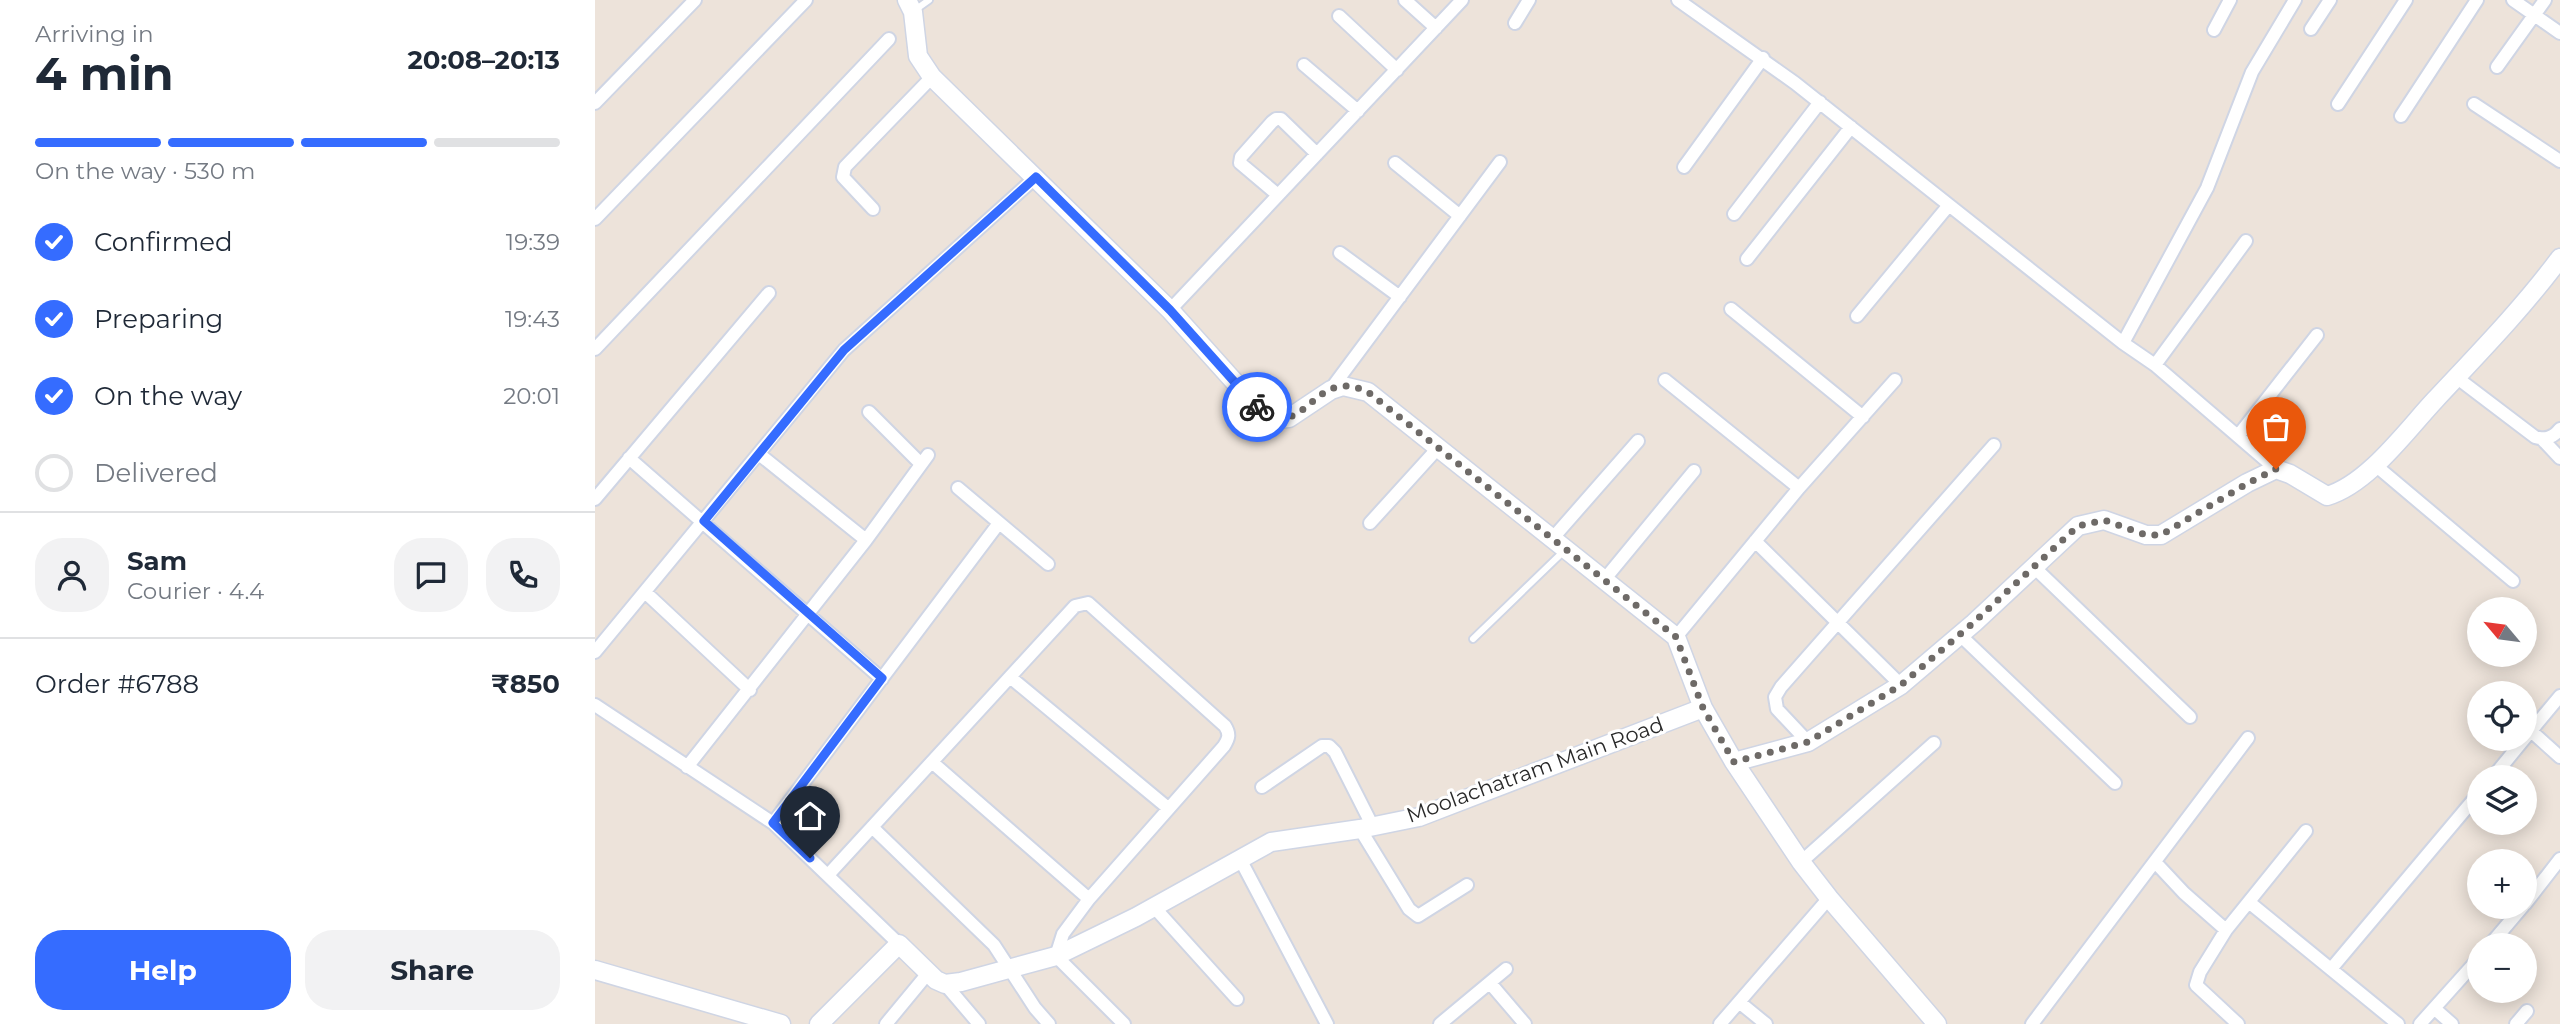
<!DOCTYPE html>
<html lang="en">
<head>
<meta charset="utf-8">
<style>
	body { margin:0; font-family:Montserrat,sans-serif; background:#f2f2f3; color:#1f2937; height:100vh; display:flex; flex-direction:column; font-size:26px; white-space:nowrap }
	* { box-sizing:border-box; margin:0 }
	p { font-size:23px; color:#747a83 }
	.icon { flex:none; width:38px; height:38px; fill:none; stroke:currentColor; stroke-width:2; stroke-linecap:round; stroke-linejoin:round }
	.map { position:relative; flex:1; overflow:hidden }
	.panel { display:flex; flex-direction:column; background:#fff; width:595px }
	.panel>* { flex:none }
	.needle { width:46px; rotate:299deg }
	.fabs { position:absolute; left:1872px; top:597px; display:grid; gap:14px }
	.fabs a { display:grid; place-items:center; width:70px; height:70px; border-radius:50%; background:#fff; box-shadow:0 4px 18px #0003; font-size:35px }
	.pin { position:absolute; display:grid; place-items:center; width:60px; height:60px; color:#fff; margin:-72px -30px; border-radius:50% 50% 50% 0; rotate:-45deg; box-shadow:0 0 7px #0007 }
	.pin .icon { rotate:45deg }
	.courier { position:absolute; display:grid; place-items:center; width:70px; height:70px; margin:-35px; border:5px solid #356cff; border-radius:50%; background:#fff; color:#222; box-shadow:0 2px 9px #0007 }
	.headline em { font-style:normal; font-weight:700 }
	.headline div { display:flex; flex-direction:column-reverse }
	.headline { display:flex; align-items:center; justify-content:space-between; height:119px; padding:0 35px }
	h1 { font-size:46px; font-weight:700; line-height:52px }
	.bar { display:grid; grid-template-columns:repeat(4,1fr); gap:10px 7px; align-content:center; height:84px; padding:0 35px }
	.bar i { height:9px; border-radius:5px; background:#e0e1e3 }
	.bar .on { background:#356cff }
	.bar p { grid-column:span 4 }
	.line { display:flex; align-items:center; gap:18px; padding:0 35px; border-top:2px solid #e0e1e3 }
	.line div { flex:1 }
	.round { display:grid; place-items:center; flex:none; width:74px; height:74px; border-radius:28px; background:#f2f2f3 }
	ol { padding:0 35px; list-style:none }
	li { display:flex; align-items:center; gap:21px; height:77px }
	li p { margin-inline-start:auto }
	li .icon { padding:7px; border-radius:50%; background:#356cff; color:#fff; stroke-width:4 }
	li:last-child { color:#747a83 }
	li i { width:38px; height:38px; border:4px solid #e0e1e3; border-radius:50% }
	.cta { display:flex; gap:14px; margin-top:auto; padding:14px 35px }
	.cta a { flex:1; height:80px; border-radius:28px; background:#356cff; color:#fff; font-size:28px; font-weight:700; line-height:80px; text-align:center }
	.cta a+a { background:#f2f2f3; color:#1f2937 }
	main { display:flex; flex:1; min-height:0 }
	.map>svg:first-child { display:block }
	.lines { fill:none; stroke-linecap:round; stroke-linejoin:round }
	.lane-casing { stroke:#cfd5e4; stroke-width:10 }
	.street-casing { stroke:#cfd5e4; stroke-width:16 }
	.secondary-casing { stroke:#cfd5e4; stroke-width:21 }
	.lane { stroke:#fff; stroke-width:6 }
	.street { stroke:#fff; stroke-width:12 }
	.secondary { stroke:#fff; stroke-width:18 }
	.done { stroke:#6e6a67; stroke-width:7; stroke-dasharray:0 12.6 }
	.route { stroke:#356cff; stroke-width:9 }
	.labels { text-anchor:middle; stroke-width:6; stroke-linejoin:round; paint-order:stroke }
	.street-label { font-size:21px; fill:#292929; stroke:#fff }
</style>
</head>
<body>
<main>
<section class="panel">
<div class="headline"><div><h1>4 min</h1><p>Arriving in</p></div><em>20:08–20:13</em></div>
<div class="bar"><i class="on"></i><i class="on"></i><i class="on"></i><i></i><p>On the way · 530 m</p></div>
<ol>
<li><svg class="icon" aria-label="check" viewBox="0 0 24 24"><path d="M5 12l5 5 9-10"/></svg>Confirmed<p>19:39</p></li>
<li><svg class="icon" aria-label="check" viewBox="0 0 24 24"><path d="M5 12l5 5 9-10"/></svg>Preparing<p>19:43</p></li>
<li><svg class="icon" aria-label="check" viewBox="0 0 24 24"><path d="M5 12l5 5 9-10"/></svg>On the way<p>20:01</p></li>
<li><i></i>Delivered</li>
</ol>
<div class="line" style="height:126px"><a class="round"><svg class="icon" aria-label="person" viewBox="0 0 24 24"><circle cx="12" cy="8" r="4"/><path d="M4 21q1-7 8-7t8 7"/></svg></a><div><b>Sam</b><p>Courier · 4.4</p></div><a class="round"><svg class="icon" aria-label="chat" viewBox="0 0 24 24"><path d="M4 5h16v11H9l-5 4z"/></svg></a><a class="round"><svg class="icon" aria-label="phone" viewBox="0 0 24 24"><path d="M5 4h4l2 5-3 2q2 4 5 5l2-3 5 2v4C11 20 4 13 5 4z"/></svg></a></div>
<div class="line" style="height:91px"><div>Order #6788</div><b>₹850</b></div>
<div class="cta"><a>Help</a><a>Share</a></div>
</section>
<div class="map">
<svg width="1965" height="1024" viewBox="0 0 1965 1024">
	<rect width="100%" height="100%" fill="#ede3da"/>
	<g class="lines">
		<defs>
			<path id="lane" d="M320,10L334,0
				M878,639L970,550"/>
			<path id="street" d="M810,0L841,28
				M1083,0L1200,83L1528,343L1560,365L1681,469
				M1918,0L1965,33
				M744,16L802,70
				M920,23L934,0
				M1716,29L1735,0
				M1619,30L1635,0
				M709,65L763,111
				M1902,67L1950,0
				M0,103L100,0
				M1743,104L1811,0
				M1879,104L1965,161
				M1806,116L1882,0
				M800,163L865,216
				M1089,167L1168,58
				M683,195L645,163L646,157L677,122L681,119H686L722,154
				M278,209L248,177L250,167L337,77
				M1139,214L1225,102
				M0,219L211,0
				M745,253L805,297
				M1152,259L1256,127
				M1136,309L1268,417
				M575,310L867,0
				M1262,316L1354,205
				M1528,343L1612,188L1657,72L1700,0
				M0,349L294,39
				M1560,365L1651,241
				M1861,377L1940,437C1950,440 1958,438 1965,429
				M1070,380L1204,488
				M736,389L905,162
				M274,412L326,464
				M1643,436L1722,335
				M1947,439L1965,458
				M164,454L271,540
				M34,458L287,679
				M1779,464L1918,581
				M363,488L453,564
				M0,499L174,293
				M775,523L843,448
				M957,539L1043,441
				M1160,541L1306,685
				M1439,567L1595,717
				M1009,580L1099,471
				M50,592L155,690
				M1365,635L1520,783
				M1081,637L1204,488L1300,380
				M0,652L249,350L441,177
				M415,677L573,808
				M0,705L178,823L304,944
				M1936,731L1965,757
				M1930,738L1965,696
				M1213,742L1182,709L1180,697L1186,687L1399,445
				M338,763L494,899
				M92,767L271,540L333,455
				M1898,777L1930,738
				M667,787L727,746H734L740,752L777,825
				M178,823L404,523
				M277,827L399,945L440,1008L454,1024
				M765,829L814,909L823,916L872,885
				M645,859L732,1024
				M1206,862L1339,743
				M1560,862L1589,893L1631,930
				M233,875L480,606L493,603L630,726C635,734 634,738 629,746L494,899L468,934L461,956L529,1024
				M1655,903L1803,1024
				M1930,904L1965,859
				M559,907L642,999
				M1895,945L1928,906
				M1736,969L1885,792
				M895,983L930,1024
				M350,984L384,1024
				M1144,1002L1171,1024
				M1840,1009L1857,1024
				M291,1024L334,972
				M845,1024L911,969
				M1125,1024L1234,898
				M1437,1024L1653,738
				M1643,1024L1601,985L1605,972L1631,930L1711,831
				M1825,1024L1885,957
				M1921,1024L1932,1011"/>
			<path id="secondary" d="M312,0L318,12L323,56L337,77L575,310L662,407L672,415L682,419L694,418L736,390L748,386L773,392L1081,637L1108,708L1139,762L1206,862L1234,898L1342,1024
				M1139,762L1213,742L1306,685L1379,623L1483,526L1509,520L1551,535H1566L1652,483L1681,469L1695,474L1732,496C1773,484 1811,431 1840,400C1883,354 1928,308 1965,258
				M0,970L186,1024
				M224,1024L304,944L341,980L350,984L366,982L461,956L541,917L676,842L765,829L824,817L1108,708"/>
		</defs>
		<use href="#lane" class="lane-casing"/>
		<use href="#street" class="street-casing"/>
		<use href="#secondary" class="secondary-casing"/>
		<use href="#lane" class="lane"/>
		<use href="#street" class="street"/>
		<use href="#secondary" class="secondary"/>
	</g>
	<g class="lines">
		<path class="done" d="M662,407C706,440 713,386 751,386C759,386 766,389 773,392L1081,637L1108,708L1139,762L1213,742L1306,685L1378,623L1483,526L1509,520L1551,535H1566L1653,483L1681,469"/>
		<path class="route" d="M215,858L178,823L287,678L109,521L249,350L441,177L575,310L662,407"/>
	</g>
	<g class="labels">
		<g class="street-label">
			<text transform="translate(940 770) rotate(-20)" y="7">Moolachatram Main Road</text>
		</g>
	</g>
</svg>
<div class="fabs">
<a><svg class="needle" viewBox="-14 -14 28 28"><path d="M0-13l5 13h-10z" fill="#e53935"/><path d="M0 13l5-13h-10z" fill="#747a83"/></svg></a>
<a><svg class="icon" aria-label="locate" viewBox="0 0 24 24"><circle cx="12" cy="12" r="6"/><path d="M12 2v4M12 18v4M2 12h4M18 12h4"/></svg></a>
<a><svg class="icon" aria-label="layers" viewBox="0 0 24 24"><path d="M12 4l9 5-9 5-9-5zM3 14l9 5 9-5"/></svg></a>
<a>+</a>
<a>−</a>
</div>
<div class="pin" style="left:1681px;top:469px;background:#ea580c"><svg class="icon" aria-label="bag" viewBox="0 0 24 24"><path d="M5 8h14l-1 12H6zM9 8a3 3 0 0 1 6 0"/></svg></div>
<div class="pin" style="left:215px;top:858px;background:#1f2937"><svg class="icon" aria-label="home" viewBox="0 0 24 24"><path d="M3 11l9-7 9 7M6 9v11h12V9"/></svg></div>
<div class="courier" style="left:662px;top:407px"><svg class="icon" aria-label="bike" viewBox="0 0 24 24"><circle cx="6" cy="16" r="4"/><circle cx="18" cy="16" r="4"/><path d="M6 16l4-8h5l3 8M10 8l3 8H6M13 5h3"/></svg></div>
</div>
</main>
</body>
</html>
